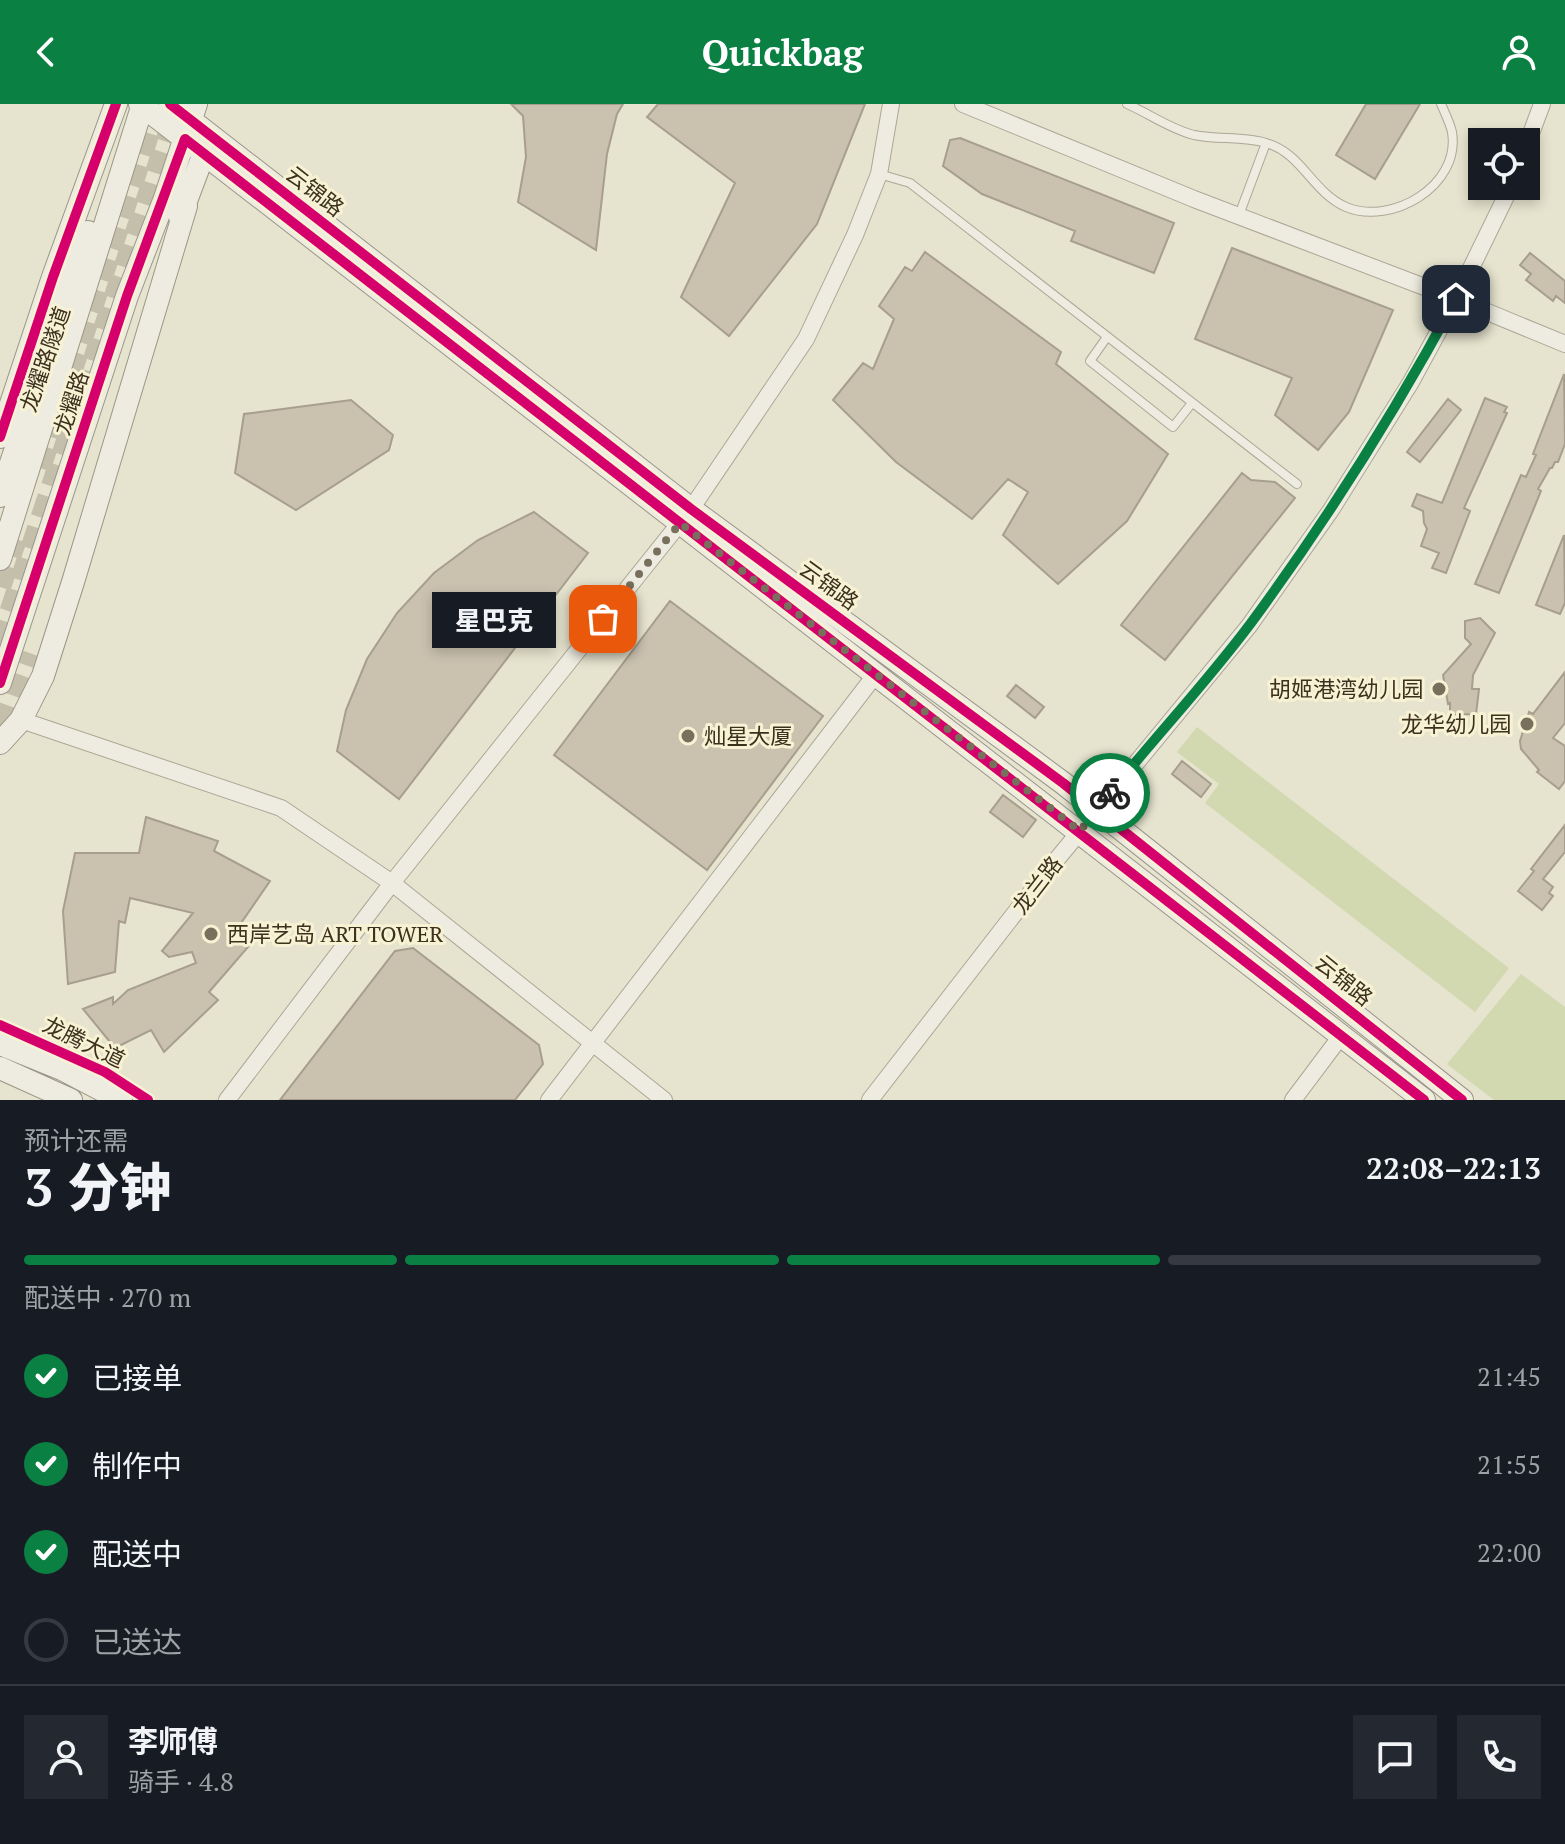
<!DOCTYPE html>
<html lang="zh">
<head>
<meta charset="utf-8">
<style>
	body { margin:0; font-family:"PT Serif","Noto Sans SC",serif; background:#242831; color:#f1f3f6; height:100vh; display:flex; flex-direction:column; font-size:30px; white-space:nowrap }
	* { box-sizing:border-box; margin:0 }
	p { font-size:26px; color:#9ea1a6 }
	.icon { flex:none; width:44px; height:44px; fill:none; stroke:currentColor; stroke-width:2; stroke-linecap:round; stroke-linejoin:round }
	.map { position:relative; height:996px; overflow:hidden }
	.drawer { display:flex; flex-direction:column; background:#171b24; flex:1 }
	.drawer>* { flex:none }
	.buttons { position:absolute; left:1468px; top:24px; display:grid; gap:16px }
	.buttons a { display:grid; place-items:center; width:72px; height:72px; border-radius:0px; background:#171b24; box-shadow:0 4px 12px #0003; font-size:40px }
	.pin { position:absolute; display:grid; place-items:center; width:68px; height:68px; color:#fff; margin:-34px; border-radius:16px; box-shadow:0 4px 12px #0006 }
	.courier { position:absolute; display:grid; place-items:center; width:80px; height:80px; margin:-40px; border:6px solid #0b8043; border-radius:50%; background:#fff; color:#222; box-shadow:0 2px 10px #0007 }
	.bubble { position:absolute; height:56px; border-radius:0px; background:#171b24; box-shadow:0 4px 12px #0003; font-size:26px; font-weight:800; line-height:56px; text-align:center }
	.overview em { font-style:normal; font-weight:800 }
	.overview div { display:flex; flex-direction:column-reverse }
	.overview { display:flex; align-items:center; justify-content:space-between; height:136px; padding:0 24px }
	h1 { font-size:52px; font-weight:800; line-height:60px }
	.bar { display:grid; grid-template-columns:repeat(4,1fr); gap:12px 8px; align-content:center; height:96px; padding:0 24px }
	.bar i { height:10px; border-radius:6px; background:#363941 }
	.bar .active { background:#0b8043 }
	.bar p { grid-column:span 4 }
	.line { display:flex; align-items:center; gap:20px; padding:0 24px; border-top:2px solid #363941 }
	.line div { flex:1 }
	.round { display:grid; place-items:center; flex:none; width:84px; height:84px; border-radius:0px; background:#242831 }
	ol { padding:0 24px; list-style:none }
	li { display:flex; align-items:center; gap:24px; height:88px }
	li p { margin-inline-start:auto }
	li .icon { padding:8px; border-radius:50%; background:#0b8043; color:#fff; stroke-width:4 }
	li:last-child { color:#9ea1a6 }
	li i { width:44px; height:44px; border:4px solid #363941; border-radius:50% }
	header { display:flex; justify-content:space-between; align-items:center; height:104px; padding:0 24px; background:#0b8043; color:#fff; font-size:36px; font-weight:800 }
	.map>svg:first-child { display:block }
	.green { fill:#d2d9b0 }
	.building { fill:#cac1af; stroke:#a79e8d; stroke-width:2 }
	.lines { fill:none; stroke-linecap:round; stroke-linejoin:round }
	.secondary-tunnel { stroke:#c4bfab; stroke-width:22; stroke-dasharray:22 11; stroke-linecap:butt }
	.lane-casing { stroke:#aca797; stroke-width:10 }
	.street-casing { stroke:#aca797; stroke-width:18 }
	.secondary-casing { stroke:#9b9787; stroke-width:24 }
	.lane { stroke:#eeece0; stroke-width:8 }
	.street { stroke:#eeece0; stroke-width:16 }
	.secondary { stroke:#eeece0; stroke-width:22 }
	.cycleway-casing { stroke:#f8f2d4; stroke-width:15 }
	.cycleway { stroke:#d6006c; stroke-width:10 }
	.done { stroke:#786f5c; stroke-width:8; stroke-dasharray:0 14.4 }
	.route { stroke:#0b8043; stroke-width:10 }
	.poi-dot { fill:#786f5c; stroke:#f8f2d4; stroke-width:3 }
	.labels { text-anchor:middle; stroke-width:6; stroke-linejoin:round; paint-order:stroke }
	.street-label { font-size:22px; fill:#3c301e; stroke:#f8f2d4 }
	.poi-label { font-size:22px; fill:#3c301e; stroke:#f8f2d4; text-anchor:end }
</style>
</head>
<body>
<header><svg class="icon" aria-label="back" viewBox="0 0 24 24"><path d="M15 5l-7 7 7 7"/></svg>Quickbag<svg class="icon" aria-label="person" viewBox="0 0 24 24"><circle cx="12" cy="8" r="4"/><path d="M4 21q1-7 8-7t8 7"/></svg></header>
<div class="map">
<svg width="1565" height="996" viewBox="0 0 1565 996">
	<rect width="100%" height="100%" fill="#e6e3ce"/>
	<path class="green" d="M1197,623L1509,864L1475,908L1205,699L1219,680L1177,648Z
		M1521,870L1565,903V996H1494L1447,960Z"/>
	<path class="building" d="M511,0H623L617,10L607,50L596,146L518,98L526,53L523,12Z
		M658,0H865L817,120L729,232L681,193L735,79L647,13Z
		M1366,0H1420L1375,75L1336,51Z
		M960,34L1174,119L1154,169L1071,137L1075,127L982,90L943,62L950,36Z
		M1232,144L1393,206L1349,308L1318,346L1275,311L1292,274L1195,235Z
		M925,148L1061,248L1056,260L1168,350L1127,417L1058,480L1003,431L1028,388L1008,375L972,415L896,358L833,296L863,259L873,265L894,215L879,202L905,163L912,167Z
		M1530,149L1565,177V199L1556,192L1553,197L1526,176L1531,170L1520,161Z
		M1564,270L1565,340L1558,358H1555L1552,364H1550L1538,385L1541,387L1499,489L1475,480L1521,371L1526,373L1536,351L1533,350Z
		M1485,294L1507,303L1504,308L1507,309L1464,404L1470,407L1446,469L1432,464L1439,449L1421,442L1427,425L1424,419L1423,407L1412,402L1417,390L1442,399Z
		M1448,295L1461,306L1420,358L1407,348Z
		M351,296L393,331L389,346L296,406L235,369L244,310Z
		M1242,369L1251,376L1275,378L1295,394L1165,556L1121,521Z
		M534,408L588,449L399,695L337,647L346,606L367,555L397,509L434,469L478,436Z
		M1564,431L1565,499L1560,510L1536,501Z
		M670,497L823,612L707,766L554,651Z
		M1480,514L1495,529L1473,571L1472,585H1479L1476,610L1450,611V599L1448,600L1443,571L1471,540L1465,534V517Z
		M1565,568V619L1553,634L1565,642V677L1559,685L1537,668L1539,666L1521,645L1520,637L1529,608L1533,610Z
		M1016,581L1044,603L1035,614L1007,592Z
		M1182,657L1211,680L1201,693L1172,670Z
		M1003,691L1036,716L1023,733L990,708Z
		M146,713L218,737L214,747L270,777L237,825L255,835L209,888L218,896L164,948L151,926L115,944L83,905L113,893V900L128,886L196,859L192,848L169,853L162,847L193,809L130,794L125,819L119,817L115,868L68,880L63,807L75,749H139Z
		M1565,721V748L1543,775L1553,783L1549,789L1553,792L1542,806L1518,787L1534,767L1531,765Z
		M413,844L539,941L543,960L515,996H280L395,847Z"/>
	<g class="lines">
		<path class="secondary-tunnel" d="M40,364L158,0
			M0,483L16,435
			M0,539L176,8
			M0,622L27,548"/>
		<defs>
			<path id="lane" d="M1127,0C1150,10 1170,25 1194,31C1217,36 1243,32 1266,39C1302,49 1312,88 1346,103C1391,122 1461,82 1452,28C1450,19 1445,9 1441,0
				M879,70L910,79L1297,380
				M1239,111L1266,39
				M1107,233L1090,257L1173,323L1192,299"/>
			<path id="street" d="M963,0L1194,95L1456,195L1565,240
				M1526,43L1542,0
				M21,616L281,704L392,779L664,996
				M227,996L392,779L691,405L806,235L855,131L879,70L891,0
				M549,996L876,570
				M870,996L1053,760L1249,522L1331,406L1411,278L1456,195L1511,82
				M1293,996L1341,932"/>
			<path id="secondary" d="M140,0L1424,996
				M170,0L691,405L1063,679L1462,996
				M180,113L204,49
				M0,333L53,173L116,0
				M0,392L88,128
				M0,455L143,0
				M0,579L127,192L165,94L196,0
				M0,639L21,616L43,572L73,478L186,102
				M0,940L62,965L121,996
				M0,964L71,996"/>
		</defs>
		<use href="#lane" class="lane-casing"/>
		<use href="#street" class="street-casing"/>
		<use href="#secondary" class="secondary-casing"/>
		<use href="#lane" class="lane"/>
		<use href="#street" class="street"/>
		<use href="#secondary" class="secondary"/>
		<defs>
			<path id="cycleway" d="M170,0L691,405L1063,679L1462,996
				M0,333L53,173L116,0
				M0,579L127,192L185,35L1424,996
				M0,921L105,968L148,996"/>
		</defs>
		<use href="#cycleway" class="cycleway-casing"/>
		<use href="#cycleway" class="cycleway"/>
	</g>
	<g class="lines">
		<path class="done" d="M603,515L680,419L1080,727L1110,689"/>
		<path class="route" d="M1110,689C1156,632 1207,578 1251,519C1327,416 1395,308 1456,195"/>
	</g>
	<g class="poi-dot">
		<circle cx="1439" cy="585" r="8"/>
		<circle cx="1527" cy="620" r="8"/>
		<circle cx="688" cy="632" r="8"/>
		<circle cx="211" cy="830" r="8"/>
	</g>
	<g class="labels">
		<g class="street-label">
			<text transform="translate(315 87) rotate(38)" y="8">云锦路</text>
			<text transform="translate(45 255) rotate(-71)" y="8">龙耀路隧道</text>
			<text transform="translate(71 299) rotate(-72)" y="8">龙耀路</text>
			<text transform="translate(829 481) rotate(36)" y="8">云锦路</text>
			<text transform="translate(1037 781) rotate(-52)" y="8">龙兰路</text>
			<text transform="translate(1344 876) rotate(39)" y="8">云锦路</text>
			<text transform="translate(84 938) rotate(26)" y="8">龙腾大道</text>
		</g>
		<g class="poi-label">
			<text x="1423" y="593">胡姬港湾幼儿园</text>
			<text x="1511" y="628">龙华幼儿园</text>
			<text x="704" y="640" text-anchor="start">灿星大厦</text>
			<text x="227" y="838" text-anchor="start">西岸艺岛 ART TOWER</text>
		</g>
	</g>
</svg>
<div class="buttons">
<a><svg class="icon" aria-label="locate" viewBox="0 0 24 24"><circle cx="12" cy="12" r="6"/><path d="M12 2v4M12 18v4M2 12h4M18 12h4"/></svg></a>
</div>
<div class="pin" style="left:603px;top:515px;background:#ea580c"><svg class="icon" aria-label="bag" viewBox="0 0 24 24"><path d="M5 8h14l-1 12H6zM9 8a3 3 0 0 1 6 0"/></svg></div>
<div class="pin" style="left:1456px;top:195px;background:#1f2937"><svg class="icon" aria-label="home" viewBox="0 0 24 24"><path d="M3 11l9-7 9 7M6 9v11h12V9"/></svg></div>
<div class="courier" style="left:1110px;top:689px"><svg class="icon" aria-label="bike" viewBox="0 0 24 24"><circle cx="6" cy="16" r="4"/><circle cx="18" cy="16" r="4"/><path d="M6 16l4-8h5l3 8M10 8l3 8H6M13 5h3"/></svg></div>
<div class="bubble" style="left:432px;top:488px;width:124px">星巴克</div>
</div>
<section class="drawer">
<div class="overview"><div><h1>3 分钟</h1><p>预计还需</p></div><em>22:08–22:13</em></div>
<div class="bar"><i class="active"></i><i class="active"></i><i class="active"></i><i></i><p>配送中 · 270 m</p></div>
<ol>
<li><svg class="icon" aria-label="check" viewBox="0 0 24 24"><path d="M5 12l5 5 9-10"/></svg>已接单<p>21:45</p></li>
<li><svg class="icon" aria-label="check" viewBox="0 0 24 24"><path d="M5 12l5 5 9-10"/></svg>制作中<p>21:55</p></li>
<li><svg class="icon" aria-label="check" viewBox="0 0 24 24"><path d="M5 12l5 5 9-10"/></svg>配送中<p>22:00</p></li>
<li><i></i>已送达</li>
</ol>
<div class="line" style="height:144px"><a class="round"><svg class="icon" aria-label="person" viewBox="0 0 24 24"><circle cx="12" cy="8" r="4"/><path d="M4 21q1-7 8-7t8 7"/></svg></a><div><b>李师傅</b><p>骑手 · 4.8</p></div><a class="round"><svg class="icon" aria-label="chat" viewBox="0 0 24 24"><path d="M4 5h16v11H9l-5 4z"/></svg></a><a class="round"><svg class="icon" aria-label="phone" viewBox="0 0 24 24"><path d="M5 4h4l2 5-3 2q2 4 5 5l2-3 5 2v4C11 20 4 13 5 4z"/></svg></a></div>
</section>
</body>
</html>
